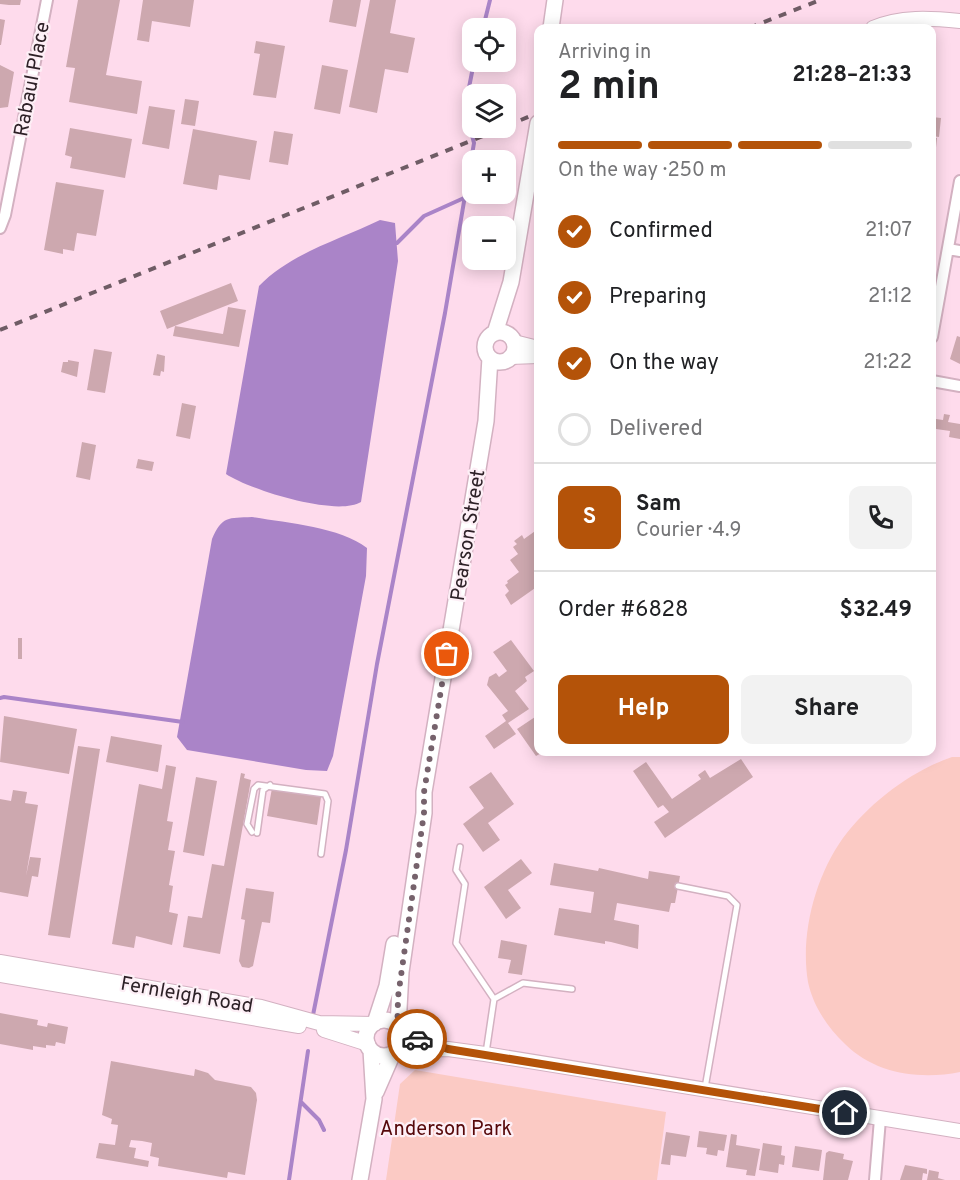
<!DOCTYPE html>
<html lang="en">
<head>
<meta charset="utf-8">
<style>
	body { margin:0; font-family:Overpass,sans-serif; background:#f2f2f2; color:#202124; height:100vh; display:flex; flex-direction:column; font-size:22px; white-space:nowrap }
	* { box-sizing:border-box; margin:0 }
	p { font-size:20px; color:#757577 }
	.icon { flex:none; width:33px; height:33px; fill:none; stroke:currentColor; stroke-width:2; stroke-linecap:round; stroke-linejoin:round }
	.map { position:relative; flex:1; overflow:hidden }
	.side { position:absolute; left:534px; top:24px; width:402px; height:732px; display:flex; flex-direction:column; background:#fff; border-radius:12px; box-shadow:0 3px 15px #0003 }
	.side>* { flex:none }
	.fabs { position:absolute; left:462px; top:18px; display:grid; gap:12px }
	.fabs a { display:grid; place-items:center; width:54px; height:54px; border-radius:12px; background:#fff; box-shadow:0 3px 15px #0003; font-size:30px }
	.pin { position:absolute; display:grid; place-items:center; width:51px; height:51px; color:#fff; margin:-26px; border:3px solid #fff; border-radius:50%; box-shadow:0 2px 6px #0007 }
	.courier { position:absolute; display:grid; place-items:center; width:60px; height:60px; margin:-30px; border:4px solid #b45309; border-radius:50%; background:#fff; color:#222; box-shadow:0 2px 8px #0007 }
	.overview em { font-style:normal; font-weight:700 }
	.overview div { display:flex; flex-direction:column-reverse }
	.overview { display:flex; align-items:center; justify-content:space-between; height:102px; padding:0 24px }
	h1 { font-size:39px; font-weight:700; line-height:45px }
	.bar { display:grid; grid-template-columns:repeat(4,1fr); gap:9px 6px; align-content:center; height:72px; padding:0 24px }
	.bar i { height:8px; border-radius:4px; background:#e0e0e0 }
	.bar .on { background:#b45309 }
	.bar p { grid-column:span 4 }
	.line { display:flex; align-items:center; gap:15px; padding:0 24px; border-top:2px solid #e0e0e0 }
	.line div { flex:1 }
	.round { display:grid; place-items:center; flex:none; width:63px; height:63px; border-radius:12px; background:#f2f2f2 }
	ol { padding:0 24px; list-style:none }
	li { display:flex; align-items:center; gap:18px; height:66px }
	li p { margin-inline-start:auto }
	li .icon { padding:6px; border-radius:50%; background:#b45309; color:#fff; stroke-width:4 }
	li:last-child { color:#757577 }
	li i { width:33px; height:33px; border:3px solid #e0e0e0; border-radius:50% }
	.cta { display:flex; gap:12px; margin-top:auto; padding:12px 24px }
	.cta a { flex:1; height:69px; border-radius:12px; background:#b45309; color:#fff; font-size:24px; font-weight:700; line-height:69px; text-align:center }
	.cta a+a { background:#f2f2f2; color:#202124 }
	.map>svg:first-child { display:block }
	.green { fill:#fbcac4 }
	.water { fill:#aa84c8 }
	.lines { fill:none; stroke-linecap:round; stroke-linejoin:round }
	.stream { stroke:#aa84c8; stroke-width:4 }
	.building { fill:#cda8af }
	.service-casing { stroke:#d3b1c1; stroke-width:8 }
	.minor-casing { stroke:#d3b1c1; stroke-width:14 }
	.tertiary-casing { stroke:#d3b1c1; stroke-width:16 }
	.secondary-casing { stroke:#d3b1c1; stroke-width:18 }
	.service { stroke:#fff; stroke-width:5 }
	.minor { stroke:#fff; stroke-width:10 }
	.tertiary { stroke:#fff; stroke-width:14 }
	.secondary { stroke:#fff; stroke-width:15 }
	.rail { stroke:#6f5c65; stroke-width:4; stroke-dasharray:8 8; stroke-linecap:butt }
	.done { stroke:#76626c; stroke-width:6; stroke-dasharray:0 10.8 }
	.route { stroke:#b45309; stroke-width:8 }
	.labels { text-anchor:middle; stroke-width:4.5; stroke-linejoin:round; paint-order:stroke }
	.street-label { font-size:20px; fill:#2d2127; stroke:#fdeff6 }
	.park-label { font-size:20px; fill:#56080a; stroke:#fdeff6 }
</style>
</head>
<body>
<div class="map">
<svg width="960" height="1180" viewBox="0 0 960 1180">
	<rect width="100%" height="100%" fill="#fedbec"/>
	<path class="green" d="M952,757H960V1072C920,1080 875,1074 845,1044C828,1028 813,1006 808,982C800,935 815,877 843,838C869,803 911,771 952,757Z
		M415,1070L666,1112L657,1180H386L400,1084Z"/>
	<path class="water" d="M380,220L395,223L398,261L361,502C336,517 250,490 226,474L259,286C291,253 339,240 380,220Z
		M252,517C286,523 340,527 367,548L366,576L333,756L327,771L306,770L187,750L177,737L212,539C222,516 228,518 252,517Z"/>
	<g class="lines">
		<path class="stream" d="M483,28L490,0
			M397,243L424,216L464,198
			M0,698L4,697L183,722
			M313,1015L346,850L377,664L445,313L474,143L465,108L474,62
			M301,1102L319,1120L324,1130
			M289,1180L308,1051"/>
	</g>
	<path class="building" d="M0,0H21L20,5H9L0,4Z
		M78,0H120L106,75L142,81L137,114L69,102L75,68L66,67Z
		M143,0H194L190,27L152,21L149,42L137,40Z
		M333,0H361L356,27L329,22Z
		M370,0H396L390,33L415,38L408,73L385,69L377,113L349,107Z
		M0,19L5,20L1,45H0Z
		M256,41L285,46L276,98L253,95L260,54L254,53Z
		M0,65L14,72L8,107L0,108Z
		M322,65L348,70L340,114L314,109Z
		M185,99L199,101L195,126L181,124Z
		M149,106L175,110L169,149L142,144Z
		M932,117L941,118L939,137L932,136Z
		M70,128L132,139L125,178L70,168L72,157L65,155Z
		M193,129L257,141L250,180L219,175L217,190L183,184Z
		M274,131L293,134L288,165L269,162Z
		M932,137L937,138L935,157L932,156Z
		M56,182L104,190L96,236L77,233L74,251L63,249V254L44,250Z
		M231,283L238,301L167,329L160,311Z
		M228,307L246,310L239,347L173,336L175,326L223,334Z
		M957,336L960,337V364L950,359Z
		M94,349L112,352L105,393L87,390Z
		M157,354L165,356L164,372L161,371L160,376L153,375Z
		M68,360L79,362L77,377L61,372L63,362H68Z
		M182,403L196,406L190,439L176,436Z
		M944,414L950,415L948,422L960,424V439L949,437L950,431L936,429V419L943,420Z
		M82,442L96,445L90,480L76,477Z
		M138,459L154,462L152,471L136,468Z
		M538,529V586L511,605L505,595L509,591L505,585L508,583L507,581L519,572L510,560L518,554L513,547L517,544L514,541L522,535L524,539Z
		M18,638H22V659H18Z
		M511,640L534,671L525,677L527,681L515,691L529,709L508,723L516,734L494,749L485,736L506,721L502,715L508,711L487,685L489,677L496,673L499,677L507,671L493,652Z
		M538,715V752H543L536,756L517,729Z
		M4,716L77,729L69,774L0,762Z
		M111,736L162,745L158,772L106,762Z
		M78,746L100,749L70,938L48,935Z
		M741,759L753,777L665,838L654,822L669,812L663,805L658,808L633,771L646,762L672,799L701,779L698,775L705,770L710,778Z
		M166,765L176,767L167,821L173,822L168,850L175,851L169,885L173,886L169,912L178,914L172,945L136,936L134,948L112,944L139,784L162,789Z
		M491,772L514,804L488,823L500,840L483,852L463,824L484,808L469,787Z
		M241,773L245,774L244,778L251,780L220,954L183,947L188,916L202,918L212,864L224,866Z
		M196,777L217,781L204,856L183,852Z
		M272,788L321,797L317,825L267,816Z
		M13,790L27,792L25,803L38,805L26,876L30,857L41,858L38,877L32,876L28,897L0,892V799L11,801Z
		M521,859L532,873L508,890L521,908L506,919L484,887Z
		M554,863L598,871L599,868L648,879L649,871L680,876L675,903H671L669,912L617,903L614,920L639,925L638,949L611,942L605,941V944L554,935L559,908L591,913L594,892L550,885Z
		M246,888L274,892L270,923L262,922L253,966L249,968L242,967L239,961L245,920L241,919Z
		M501,940L527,945L522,975L508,973L511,960L498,958Z
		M0,1013L38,1020L37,1025L47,1027L48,1023L68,1027L65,1044L56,1042L55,1046L46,1045V1048L33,1046V1050L0,1044Z
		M111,1061L194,1076L195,1069L208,1073L215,1080L251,1087L256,1093L257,1100L245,1175L228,1172L227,1178L158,1166L159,1158L150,1156L152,1143L142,1141L131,1140L129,1147L136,1148L134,1158L149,1161L148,1167L96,1158L99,1143L115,1145L118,1125L111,1124L112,1119L102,1115Z
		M699,1131L727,1135L724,1151L718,1150L717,1156L706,1154L707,1148L697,1147Z
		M666,1132L690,1136L686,1157L671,1155L670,1165L661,1164Z
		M731,1134L737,1135L736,1145L760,1149L755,1176L746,1175L747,1170L726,1167Z
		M763,1143L782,1146L781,1155L785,1156L784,1165L779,1164L778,1173L759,1170Z
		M795,1146L822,1150L819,1171L792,1167Z
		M829,1151L844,1154L843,1159L853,1161L848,1180H823L826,1153Z
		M905,1165L927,1169V1174L923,1173L922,1180H900Z
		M929,1170L939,1172L938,1178L945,1180H927Z"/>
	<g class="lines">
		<defs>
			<path id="service" d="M252,832L247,824L254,789L258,785L325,794L328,801L321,854
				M257,833L263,790L270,785
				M460,847L456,870L465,884L456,943L494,999
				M678,886L728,896L737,905L705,1088
				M486,1053L494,999L523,983L572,989"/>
			<path id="minor" d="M0,228L5,215L47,0
				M948,249L960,251
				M932,337L960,181
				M932,381L960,386
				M875,1180L880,1119"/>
			<path id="tertiary" d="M873,28C900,16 931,18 960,21
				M514,342L538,348
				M510,357L538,356
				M0,962L261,1007L319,1023L374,1024
				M0,975L299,1026
				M324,1030L368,1044
				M401,1031L432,1044
				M398,1050L448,1049L485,1054L960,1131"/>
			<path id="secondary" d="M551,28L555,0
				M485 347a15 15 0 1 1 30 0a15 15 0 1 1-30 0Z
				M495,333L511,282L538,123
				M366 1038a18 18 0 1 1 36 0a18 18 0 1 1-36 0Z
				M375,1023L387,986L394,944
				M398,1026L401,972L424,813V792L486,421L490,358
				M376,1092L393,1053
				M360,1180L374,1099L371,1050"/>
		</defs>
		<use href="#service" class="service-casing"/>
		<use href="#minor" class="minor-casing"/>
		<use href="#tertiary" class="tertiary-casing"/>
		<use href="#secondary" class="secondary-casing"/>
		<use href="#service" class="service"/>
		<use href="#minor" class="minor"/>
		<use href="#tertiary" class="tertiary"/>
		<use href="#secondary" class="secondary"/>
		<path class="rail" d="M749,28L820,0
			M506,126L538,113
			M0,330L503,128"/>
	</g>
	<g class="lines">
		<path class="done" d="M417,1039C393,1028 398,1021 398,997L424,813V792L447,654"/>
		<path class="route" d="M417,1039L448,1049L845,1113"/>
	</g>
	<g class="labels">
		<g class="street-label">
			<text transform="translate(31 79) rotate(-79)" y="7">Rabaul Place</text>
			<text transform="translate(467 535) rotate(-81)" y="7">Pearson Street</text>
			<text transform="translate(187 994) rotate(10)" y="7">Fernleigh Road</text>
		</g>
		<g class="park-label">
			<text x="446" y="1135">Anderson Park</text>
		</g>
	</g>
</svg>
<div class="fabs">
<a><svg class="icon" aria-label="locate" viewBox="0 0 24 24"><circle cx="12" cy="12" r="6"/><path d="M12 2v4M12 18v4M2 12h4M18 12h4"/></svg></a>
<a><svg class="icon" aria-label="layers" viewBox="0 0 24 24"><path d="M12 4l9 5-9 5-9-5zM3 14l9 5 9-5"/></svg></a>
<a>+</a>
<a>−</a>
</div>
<div class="pin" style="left:447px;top:654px;background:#ea580c"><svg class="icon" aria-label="bag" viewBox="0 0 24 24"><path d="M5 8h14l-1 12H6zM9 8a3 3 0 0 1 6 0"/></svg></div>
<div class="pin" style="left:845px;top:1113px;background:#1f2937"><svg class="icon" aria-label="home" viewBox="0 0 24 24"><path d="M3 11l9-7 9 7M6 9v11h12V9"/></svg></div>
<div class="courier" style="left:417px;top:1039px"><svg class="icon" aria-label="car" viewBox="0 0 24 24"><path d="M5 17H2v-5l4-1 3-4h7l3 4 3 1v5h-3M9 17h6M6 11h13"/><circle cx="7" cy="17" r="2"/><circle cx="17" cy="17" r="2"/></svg></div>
<section class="side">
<div class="overview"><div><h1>2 min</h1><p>Arriving in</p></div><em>21:28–21:33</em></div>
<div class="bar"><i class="on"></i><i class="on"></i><i class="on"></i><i></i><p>On the way · 250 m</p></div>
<ol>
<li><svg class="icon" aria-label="check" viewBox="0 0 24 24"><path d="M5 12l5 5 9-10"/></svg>Confirmed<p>21:07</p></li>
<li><svg class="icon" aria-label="check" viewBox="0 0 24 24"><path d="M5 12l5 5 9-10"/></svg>Preparing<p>21:12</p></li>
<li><svg class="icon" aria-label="check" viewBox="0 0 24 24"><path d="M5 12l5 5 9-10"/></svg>On the way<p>21:22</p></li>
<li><i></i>Delivered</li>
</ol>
<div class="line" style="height:108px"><b class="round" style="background:#b45309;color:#fff">S</b><div><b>Sam</b><p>Courier · 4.9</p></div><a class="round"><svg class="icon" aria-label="phone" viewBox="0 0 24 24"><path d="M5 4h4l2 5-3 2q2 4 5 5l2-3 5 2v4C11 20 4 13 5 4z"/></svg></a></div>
<div class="line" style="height:78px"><div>Order #6828</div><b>$32.49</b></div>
<div class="cta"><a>Help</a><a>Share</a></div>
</section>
</div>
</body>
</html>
